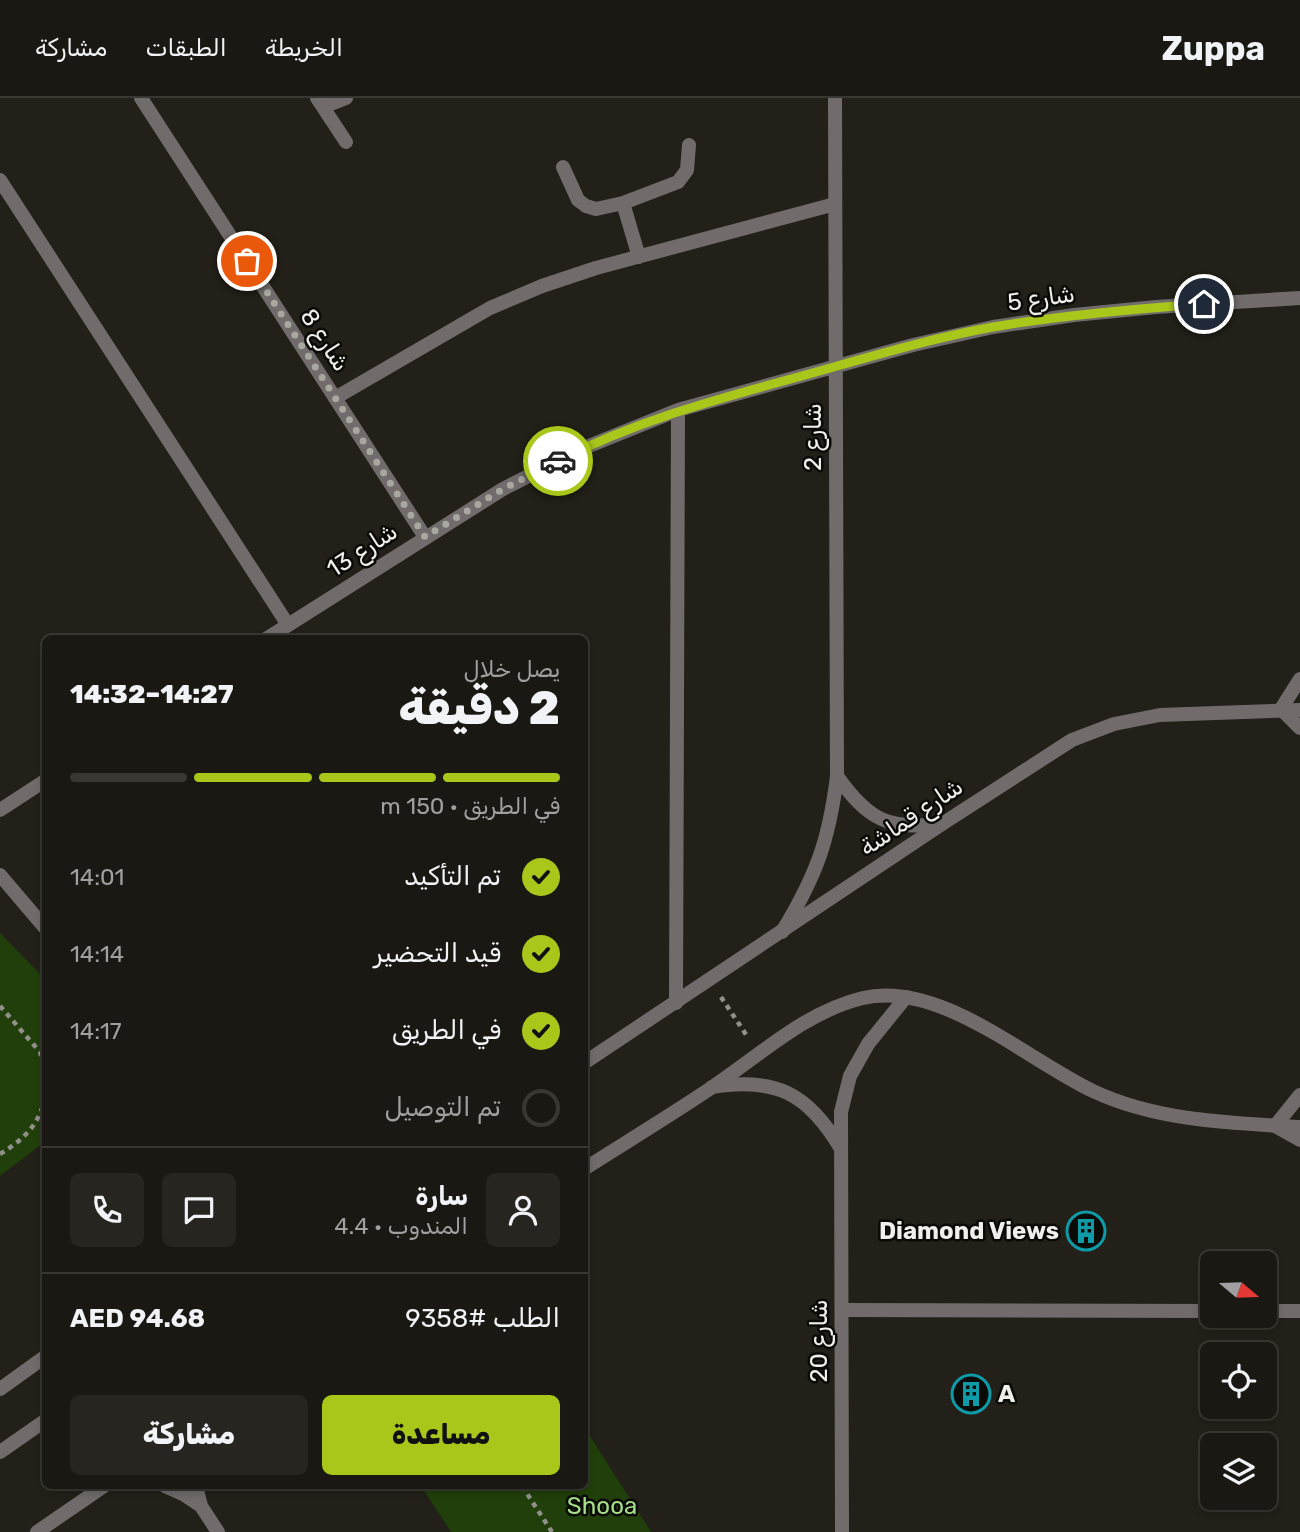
<!DOCTYPE html>
<html lang="ar">
<head>
<meta charset="utf-8">
<style>
	body { margin:0; font-family:Rubik,Vazirmatn,sans-serif; background:#272520; color:#f1f3f6; direction:rtl; height:100vh; display:flex; flex-direction:column; font-size:26px; white-space:nowrap }
	* { box-sizing:border-box; margin:0 }
	p { font-size:23px; color:#9fa09f }
	.icon { flex:none; width:38px; height:38px; fill:none; stroke:currentColor; stroke-width:2; stroke-linecap:round; stroke-linejoin:round }
	.map { position:relative; flex:1; overflow:hidden; direction:ltr }
	.side { position:absolute; left:42px; top:537px; width:546px; height:854px; display:flex; flex-direction:column; background:#1a1812; border-radius:10px; box-shadow:0 4px 10px #0003,0 0 0 2px #383732; direction:rtl }
	.side>* { flex:none }
	.needle { width:46px; rotate:109deg }
	.fabs { position:absolute; left:1200px; top:1153px; display:grid; gap:14px }
	.fabs a { display:grid; place-items:center; width:77px; height:77px; border-radius:10px; background:#1a1812; box-shadow:0 4px 10px #0003,0 0 0 2px #383732; font-size:35px }
	.pin { position:absolute; display:grid; place-items:center; width:60px; height:60px; color:#fff; margin:-30px; border:4px solid #fff; border-radius:50%; box-shadow:0 2px 7px #0007 }
	.courier { position:absolute; display:grid; place-items:center; width:70px; height:70px; margin:-35px; border:5px solid #a9c71b; border-radius:50%; background:#fff; color:#222; box-shadow:0 2px 9px #0007 }
	.overview em { font-style:normal; font-weight:800 }
	.overview div { display:flex; flex-direction:column-reverse }
	.overview { display:flex; align-items:center; justify-content:space-between; height:119px; padding:0 28px }
	h1 { font-size:46px; font-weight:800; line-height:52px }
	.bar { display:grid; grid-template-columns:repeat(4,1fr); gap:10px 7px; align-content:center; height:84px; padding:0 28px }
	.bar i { height:9px; border-radius:5px; background:#383732 }
	.bar .current { background:#a9c71b }
	.bar p { grid-column:span 4 }
	.line { display:flex; align-items:center; gap:18px; padding:0 28px; border-top:2px solid #383732 }
	.line div { flex:1 }
	.round { display:grid; place-items:center; flex:none; width:74px; height:74px; border-radius:10px; background:#272520 }
	ol { padding:0 28px; list-style:none }
	li { display:flex; align-items:center; gap:21px; height:77px }
	li p { margin-inline-start:auto }
	li .icon { padding:7px; border-radius:50%; background:#a9c71b; color:#111; stroke-width:4 }
	li:last-child { color:#9fa09f }
	li i { width:38px; height:38px; border:4px solid #383732; border-radius:50% }
	.action { display:flex; gap:14px; margin-top:auto; padding:14px 28px }
	.action a { flex:1; height:80px; border-radius:10px; background:#a9c71b; color:#111; font-size:28px; font-weight:800; line-height:80px; text-align:center }
	.action a+a { background:#272520; color:#f1f3f6 }
	header { display:flex; align-items:center; gap:42px; box-sizing:border-box; height:98px; padding:0 35px; background:#1a1812; border-bottom:2px solid #383732 }
	header strong { font-size:33px }
	nav { display:flex; gap:38px; margin-inline-start:auto; font-size:24px }
	.map>svg:first-child { display:block }
	.green { fill:#203f0a }
	.lines { fill:none; stroke-linecap:round; stroke-linejoin:round }
	.path { stroke:#92908a; stroke-width:4.5; stroke-dasharray:5 5; stroke-linecap:butt }
	.service { stroke:#716c6b; stroke-width:14 }
	.minor { stroke:#716c6b; stroke-width:14 }
	.tertiary { stroke:#716c6b; stroke-width:14 }
	.done { stroke:#a8a7a0; stroke-width:7; stroke-dasharray:0 12.6 }
	.route { stroke:#a9c71b; stroke-width:9 }
	.labels { text-anchor:middle; stroke-width:5; stroke-linejoin:round; paint-order:stroke }
	.street-label { font-size:24px; fill:#f0efea; stroke:#0a0a07 }
	.poi-label { font-size:24px; font-weight:bold; fill:#f0efea; stroke:#0a0a07; text-anchor:end }
	.park-label { font-size:24px; fill:#a6dd89; stroke:#0a0a07 }
</style>
</head>
<body>
<header>
<strong>Zuppa</strong>
<nav><a>الخريطة</a><a>الطبقات</a><a>مشاركة</a></nav>
</header>
<div class="map">
<svg width="1300" height="1434" viewBox="0 0 1300 1434">
	<rect width="100%" height="100%" fill="#222018"/>
	<path class="green" d="M0,835L40,876L45,885L46,1043L0,1078Z
		M585,1330L651,1434H451L421,1388H584Z"/>
	<g class="lines">
		<path class="path" d="M721,899L747,938
			M0,908L40,954L46,975
			M0,1056C26,1040 41,1025 46,994
			M522,1388L552,1434"/>
		<path class="service" d="M317,0L346,44
			M323,9L346,0
			M563,69L578,102L586,108L596,111L623,105L678,84L687,72L689,47
			M0,82L288,527
			M623,105L639,159
			M335,300L490,210L542,188L596,170L835,106
			M842,1212L1213,1213
			M1265,1213H1300
			M0,1291L46,1258"/>
		<path class="minor" d="M141,0L425,439
			M266,541L503,391L584,350L678,312L913,247L993,229L1074,217L1156,209L1300,200
			M1300,581L1281,611L1300,630
			M837,678C868,722 888,732 942,726
			M0,712L46,682
			M0,777L46,831
			M782,834C816,778 829,743 837,678L835,0
			M676,905L678,312
			M712,989C776,979 808,995 841,1051
			M1300,997L1275,1028L1300,1042
			M165,1388L183,1396L201,1408
			M196,1388L201,1408L218,1434
			M842,1434L841,1014L850,978L868,946L906,899"/>
		<path class="tertiary" d="M584,965L942,726L1072,642L1114,626L1160,617L1300,612
			M584,1071C628,1043 671,1017 714,988C760,957 807,913 863,900C940,882 1027,962 1093,993C1156,1023 1231,1025 1300,1029
			M0,1354L46,1322
			M37,1434L104,1388"/>
	</g>
	<g class="lines">
		<path class="done" d="M247,163L425,439L503,391L558,363"/>
		<path class="route" d="M558,363C636,323 714,302 798,279C863,261 927,241 993,229C1063,217 1133,211 1204,206"/>
	</g>
	<defs>
		<symbol id="building-ring" viewBox="-11 -11 22 22"><circle r="9.5" fill="#0a0a07" stroke="#0f9aa8" stroke-width="1.5"/><path d="M-4-6H4V6H1V3H-1V6H-4ZM-2.5-4.3h1.7v1.8h-1.7ZM.8-4.3h1.7v1.8H.8ZM-2.5-1h1.7V.8h-1.7ZM.8-1h1.7V.8H.8Z" fill="#0f9aa8"/></symbol>
	</defs>
	<g fill-rule="evenodd">
		<use href="#building-ring" x="1064" y="1111" width="44" height="44"/>
		<use href="#building-ring" x="949" y="1274" width="44" height="44"/>
	</g>
	<g class="labels">
		<g class="street-label">
			<text transform="translate(1041 200) rotate(-8)" y="8">شارع 5</text>
			<text transform="translate(325 242) rotate(57)" y="8">شارع 8</text>
			<text transform="translate(813 339) rotate(-90)" y="8">شارع 2</text>
			<text transform="translate(362 452) rotate(-33)" y="8">شارع 13</text>
			<text transform="translate(911 719) rotate(-34)" y="8">شارع قماشة</text>
			<text transform="translate(819 1243) rotate(-90)" y="8">شارع 20</text>
		</g>
		<g class="poi-label">
			<text x="1059" y="1141">Diamond Views</text>
			<text x="998" y="1304" text-anchor="start">A</text>
		</g>
		<g class="park-label">
			<text x="602" y="1416">Shooa</text>
		</g>
	</g>
</svg>
<div class="fabs">
<a><svg class="needle" viewBox="-14 -14 28 28"><path d="M0-13l5 13h-10z" fill="#e53935"/><path d="M0 13l5-13h-10z" fill="#9fa09f"/></svg></a>
<a><svg class="icon" aria-label="locate" viewBox="0 0 24 24"><circle cx="12" cy="12" r="6"/><path d="M12 2v4M12 18v4M2 12h4M18 12h4"/></svg></a>
<a><svg class="icon" aria-label="layers" viewBox="0 0 24 24"><path d="M12 4l9 5-9 5-9-5zM3 14l9 5 9-5"/></svg></a>
</div>
<div class="pin" style="left:247px;top:163px;background:#ea580c"><svg class="icon" aria-label="bag" viewBox="0 0 24 24"><path d="M5 8h14l-1 12H6zM9 8a3 3 0 0 1 6 0"/></svg></div>
<div class="pin" style="left:1204px;top:206px;background:#1f2937"><svg class="icon" aria-label="home" viewBox="0 0 24 24"><path d="M3 11l9-7 9 7M6 9v11h12V9"/></svg></div>
<div class="courier" style="left:558px;top:363px"><svg class="icon" aria-label="car" viewBox="0 0 24 24"><path d="M5 17H2v-5l4-1 3-4h7l3 4 3 1v5h-3M9 17h6M6 11h13"/><circle cx="7" cy="17" r="2"/><circle cx="17" cy="17" r="2"/></svg></div>
<section class="side">
<div class="overview"><div><h1>2 دقيقة</h1><p>يصل خلال</p></div><em>14:27–14:32</em></div>
<div class="bar"><i class="current"></i><i class="current"></i><i class="current"></i><i></i><p>في الطريق · 150 m</p></div>
<ol>
<li><svg class="icon" aria-label="check" viewBox="0 0 24 24"><path d="M5 12l5 5 9-10"/></svg>تم التأكيد<p>14:01</p></li>
<li><svg class="icon" aria-label="check" viewBox="0 0 24 24"><path d="M5 12l5 5 9-10"/></svg>قيد التحضير<p>14:14</p></li>
<li><svg class="icon" aria-label="check" viewBox="0 0 24 24"><path d="M5 12l5 5 9-10"/></svg>في الطريق<p>14:17</p></li>
<li><i></i>تم التوصيل</li>
</ol>
<div class="line" style="height:126px"><a class="round"><svg class="icon" aria-label="person" viewBox="0 0 24 24"><circle cx="12" cy="8" r="4"/><path d="M4 21q1-7 8-7t8 7"/></svg></a><div><b>سارة</b><p>المندوب · 4.4</p></div><a class="round"><svg class="icon" aria-label="chat" viewBox="0 0 24 24"><path d="M4 5h16v11H9l-5 4z"/></svg></a><a class="round"><svg class="icon" aria-label="phone" viewBox="0 0 24 24"><path d="M5 4h4l2 5-3 2q2 4 5 5l2-3 5 2v4C11 20 4 13 5 4z"/></svg></a></div>
<div class="line" style="height:91px"><div>الطلب #9358</div><b>AED 94.68</b></div>
<div class="action"><a>مساعدة</a><a>مشاركة</a></div>
</section>
</div>
</body>
</html>
